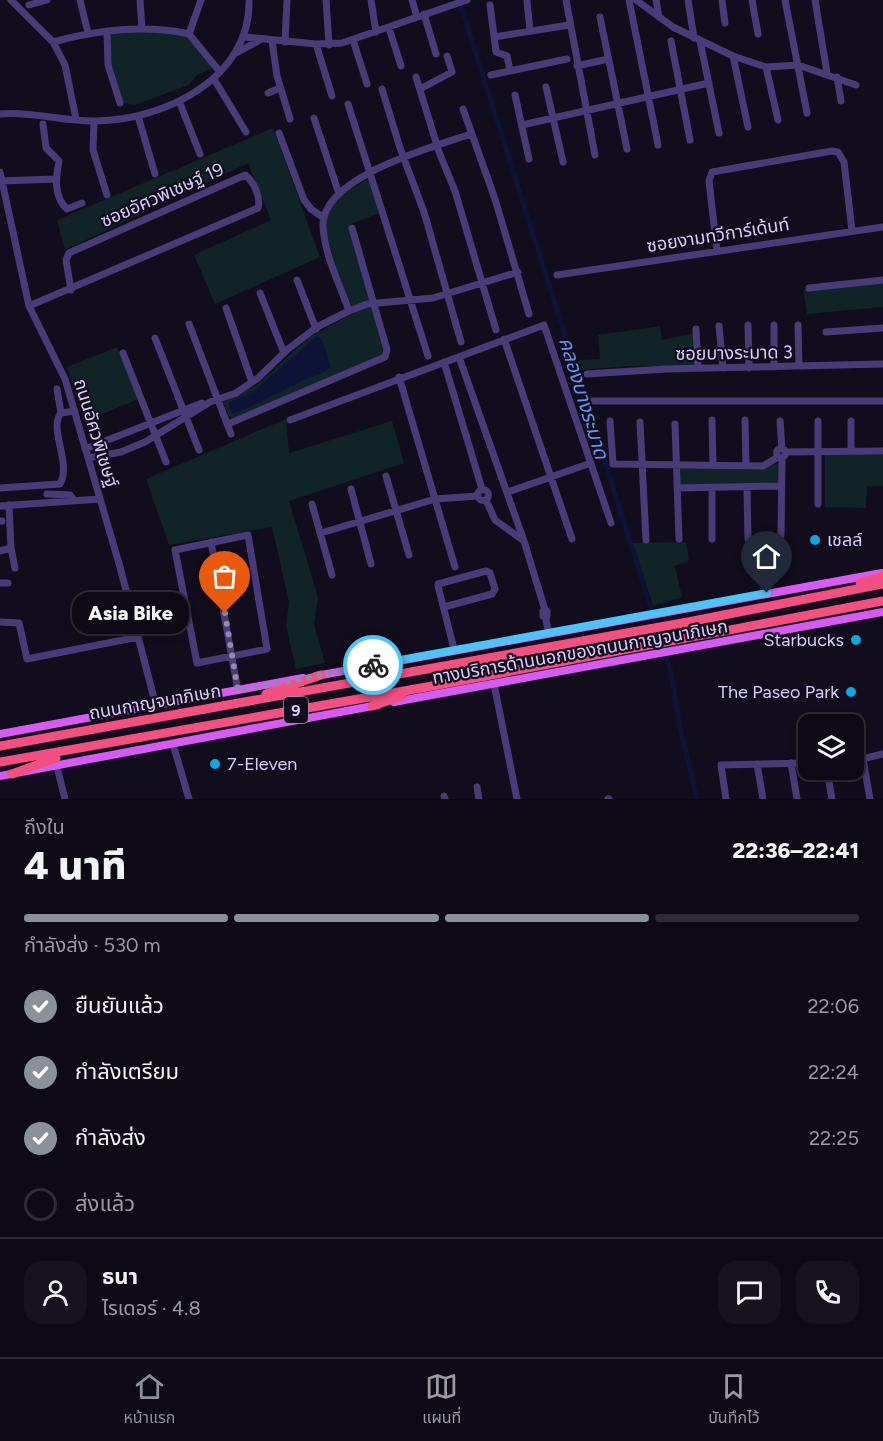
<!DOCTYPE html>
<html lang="th">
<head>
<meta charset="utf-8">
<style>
	body { margin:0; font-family:Figtree,"Noto Sans Thai",sans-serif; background:#17131e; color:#f1f3f6; height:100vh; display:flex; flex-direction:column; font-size:22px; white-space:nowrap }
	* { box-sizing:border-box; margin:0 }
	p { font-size:20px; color:#9b9aa0 }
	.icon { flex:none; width:33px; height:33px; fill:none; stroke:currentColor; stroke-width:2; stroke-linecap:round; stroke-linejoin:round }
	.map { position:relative; height:799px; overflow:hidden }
	.panel { display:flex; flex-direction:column; background:#0e0a15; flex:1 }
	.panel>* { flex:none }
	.tools { position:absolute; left:798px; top:714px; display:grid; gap:12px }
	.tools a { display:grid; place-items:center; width:66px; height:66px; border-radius:12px; background:#0e0a15; box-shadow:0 3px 9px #0003,0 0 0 2px #2e2b34; font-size:30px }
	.pin { position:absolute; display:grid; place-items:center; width:51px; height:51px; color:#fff; margin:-62px -26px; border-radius:50% 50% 50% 0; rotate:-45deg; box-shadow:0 0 6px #0007 }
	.pin .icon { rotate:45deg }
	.courier { position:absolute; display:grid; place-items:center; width:60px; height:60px; margin:-30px; border:4px solid #4fc3f7; border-radius:50%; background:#fff; color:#222; box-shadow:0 2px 8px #0007 }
	.bubble { position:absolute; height:42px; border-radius:18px; background:#0e0a15; box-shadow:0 3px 9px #0003,0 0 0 2px #2e2b34; font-size:20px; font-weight:800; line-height:42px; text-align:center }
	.summary em { font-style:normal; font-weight:800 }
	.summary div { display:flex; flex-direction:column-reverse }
	.summary { display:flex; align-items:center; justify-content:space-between; height:102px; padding:0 24px }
	h1 { font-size:39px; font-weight:800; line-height:45px }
	.bar { display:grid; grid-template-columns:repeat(4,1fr); gap:9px 6px; align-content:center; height:72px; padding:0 24px }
	.bar i { height:8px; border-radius:4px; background:#2e2b34 }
	.bar .on { background:#8c9099 }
	.bar p { grid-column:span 4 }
	.line { display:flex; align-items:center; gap:15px; padding:0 24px; border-top:2px solid #2e2b34 }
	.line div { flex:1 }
	.round { display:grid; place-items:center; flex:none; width:63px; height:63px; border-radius:18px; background:#17131e }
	ol { padding:0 24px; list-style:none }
	li { display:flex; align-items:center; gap:18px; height:66px }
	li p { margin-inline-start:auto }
	li .icon { padding:6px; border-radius:50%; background:#8c9099; color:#fff; stroke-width:4 }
	li:last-child { color:#9b9aa0 }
	li i { width:33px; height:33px; border:3px solid #2e2b34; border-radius:50% }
	.tab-bar { display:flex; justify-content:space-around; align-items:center; height:84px; border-top:2px solid #2e2b34; background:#0e0a15; font-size:16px; color:#9b9aa0 }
	.tab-bar a { display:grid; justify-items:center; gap:3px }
	.tab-bar .on { color:#8c9099 }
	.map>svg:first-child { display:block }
	.green { fill:#102326 }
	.water { fill:#0c1337 }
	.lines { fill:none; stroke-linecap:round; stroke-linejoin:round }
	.canal { stroke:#0c1337; stroke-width:5 }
	.minor { stroke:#493b78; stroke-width:7 }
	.major { stroke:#d65bf3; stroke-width:8 }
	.highway { stroke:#f35080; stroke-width:9 }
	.done { stroke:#9489ad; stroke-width:6; stroke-dasharray:0 10.8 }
	.route { stroke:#4fc3f7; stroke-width:8 }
	.poi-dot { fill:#10a7e3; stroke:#120d1c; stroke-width:2 }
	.labels { text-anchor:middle; stroke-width:4.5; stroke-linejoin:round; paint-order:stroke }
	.shield { fill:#120d1c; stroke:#9e93b8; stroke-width:1.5 }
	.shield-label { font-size:16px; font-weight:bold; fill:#daccfb }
	.street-label { font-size:18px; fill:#daccfb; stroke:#120d1c }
	.poi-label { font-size:18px; fill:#daccfb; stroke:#120d1c; text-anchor:start }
	.water-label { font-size:20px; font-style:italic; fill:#6195f4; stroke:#120d1c }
</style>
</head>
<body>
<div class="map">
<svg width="883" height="799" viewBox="0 0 883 799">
	<rect width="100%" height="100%" fill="#120d1c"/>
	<path class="green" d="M188,31L213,68L197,75L189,85L157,97L134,105L121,102L110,65L108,33Z
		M273,128L320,257L215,304L194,255L271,220L248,163L65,250L57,220Z
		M366,180L372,183L382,212L349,225L384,354L232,419L229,417L223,402L257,385L308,338L354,313C346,292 317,229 329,209C337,195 353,188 366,180Z
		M883,283V307L807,314L803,290Z
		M660,326L662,340L694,333L695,366H628L579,370L578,360L600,359L598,335Z
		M117,347L138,399L84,422L67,367Z
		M286,419L289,453L392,421L404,463L289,501L318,597L314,624L325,663L296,669L286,626L289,602L272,527L169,545L146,479Z
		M825,455H883V486H867L866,508L825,507Z
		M778,464L779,484L680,486L679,467Z
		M686,542L689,561L675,566L682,597L653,606L633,543Z"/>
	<path class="water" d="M316,337L321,338L331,366C323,376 312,375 302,381C279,393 256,404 233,414L228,403L254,391Z"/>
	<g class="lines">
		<path class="canal" d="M459,0L670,668L680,727L697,799"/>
		<path class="minor" d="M11,0L53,42L65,65L76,119
			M80,0L88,33
			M140,0L142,29
			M326,0L329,45
			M371,0L376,32
			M412,0L417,17
			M566,0L595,155
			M629,0L658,145
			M636,0L673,27L733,56L766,67L798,65L856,85
			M656,0L659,17
			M688,0L694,38
			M722,0L725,23
			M752,0L758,34
			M785,0L807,113
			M815,0L827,73
			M527,1L530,31
			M29,5L47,0
			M490,5L496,52L507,56L510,71
			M424,14L436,54
			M600,17L627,149
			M389,28L401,66
			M107,31L108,65L120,103
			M189,34L220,72
			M245,37L316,44L342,43L467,0
			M494,37L569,25
			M353,40L367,84
			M272,41L277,76L290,119
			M671,41L690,140
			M700,41L719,133
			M53,42C98,30 144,24 189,34L201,0
			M285,42L287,0
			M316,44L332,96
			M236,53L260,40
			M733,56L748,127
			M577,66L608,59
			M766,67L778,120
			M491,75L567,59
			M416,77L439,152L455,191L496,330
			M837,77L841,101
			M214,79L246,132
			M546,87L563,162
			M382,89L400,148L424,212L461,342
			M420,89L452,72L447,56
			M268,93L280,88
			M515,95L529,159
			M179,101L200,154
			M348,104L428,356
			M463,109L495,199L529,314
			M0,114C33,111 64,122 96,121C165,120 251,78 249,0
			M138,116L155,174
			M314,118L339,194
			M94,121L93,150L107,195
			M43,124L46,148L59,161C56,177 53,196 67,209L82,203
			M522,125L709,83
			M279,133L304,200L311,209L324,218
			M0,172L29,306L65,379L120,567L156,706
			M1,181L55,179
			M717,251L709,181L712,172L832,151L838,152L844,162L852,231
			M557,275L883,227
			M297,280L316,329
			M809,288L883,280
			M260,293L284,353
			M29,306L258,208C261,198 254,181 245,175L69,253L66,260L71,290
			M226,308L252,382
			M349,311C340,285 325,256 323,227C320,177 433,147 471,134
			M189,324L231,434
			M748,325L749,368
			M798,325L799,366
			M719,326L723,368
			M696,329L698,368
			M826,332L883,328
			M155,338L199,450
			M504,339L572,539
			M123,353L166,462
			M459,357L524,541
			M444,362L482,489
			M774,367V325
			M587,374L666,369L883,364
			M399,377L455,567
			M57,389L61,413
			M591,401H883
			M290,420L544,325L611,523
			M712,420L713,465
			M745,420L746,466
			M610,421L613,464L763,466L778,457
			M780,421L782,449
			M818,421V504
			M851,421V451
			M640,422L646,540
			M228,424L385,357L387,350L352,228
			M675,424L679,539
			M776.5 453a4.5 4.5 0 1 1 9 0a4.5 4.5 0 1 1-9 0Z
			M85,449L202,403
			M785,452L883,451
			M88,458L121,452L145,442L210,402L236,393L258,378L288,349L317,327L349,311L367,304L433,298L518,272
			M386,476L409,555
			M747,487L748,539
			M0,488L60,484C72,463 48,428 61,413L75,411
			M677,488L781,486
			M351,489L371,564
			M477.5 495a5.5 5.5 0 1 1 11 0a5.5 5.5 0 1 1-11 0Z
			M508,492L591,463
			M47,494L70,495L74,500
			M486,500L495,520L524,541L545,610
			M312,504L332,575
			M0,506L100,499
			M0,521H2
			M321,533L435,499L478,496
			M248,535L267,649L197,663L175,550Z
			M781,535L782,458
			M712,539V488
			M211,542L238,691
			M11,548L15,568
			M0,551L11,548L9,505
			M0,583H8
			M444,607L492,594L495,589L490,573L486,571L438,584V586L454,649
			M543,611H547V616H543Z
			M545,616L549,633
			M0,622L19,623L27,659L138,637
			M494,684L517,799
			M173,744L189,799
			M863,759L870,799
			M854,761L883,754
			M791,763L797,799
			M757,764L763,799
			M57,767L65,799
			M827,770L832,799
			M477,787L479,799
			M444,796L445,799
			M608,799H609
			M726,799L721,765L808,763"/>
		<path class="major" d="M316,676L882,573
			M394,702L883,612
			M0,734L303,678
			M0,776L378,705"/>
		<path class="highway" d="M860,583L883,576
			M266,694L321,675
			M372,706L402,696
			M0,746L688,622L883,584
			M0,762L438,685L883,601
			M12,774L56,758"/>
	</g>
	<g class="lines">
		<path class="done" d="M225,613L238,691L373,665"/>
		<path class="route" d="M373,665L767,593"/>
	</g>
	<g class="poi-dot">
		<circle cx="815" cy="540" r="6"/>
		<circle cx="856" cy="640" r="6"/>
		<circle cx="851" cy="692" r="6"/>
		<circle cx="215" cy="764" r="6"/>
	</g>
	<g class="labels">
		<rect class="shield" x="284" y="697" width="24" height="26" rx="4.5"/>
		<g class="shield-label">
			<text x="296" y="716">9</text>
		</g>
		<g class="street-label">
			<text transform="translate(162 195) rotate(-24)" y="6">ซอยอัศวพิเชษฐ์ 19</text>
			<text transform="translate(718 235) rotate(-9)" y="6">ซอยงามทวีการ์เด้นท์</text>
			<text transform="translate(734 353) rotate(-1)" y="6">ซอยบางระมาด 3</text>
			<text transform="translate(96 433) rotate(73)" y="6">ถนนอัศวพิเชษฐ์</text>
			<text transform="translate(580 652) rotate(-10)" y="6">ทางบริการด้านนอกของถนนกาญจนาภิเษก</text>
			<text transform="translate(155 702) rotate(-10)" y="6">ถนนกาญจนาภิเษก</text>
		</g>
		<g class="poi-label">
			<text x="827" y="546">เชลล์</text>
			<text x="844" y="646" text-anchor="end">Starbucks</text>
			<text x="839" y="698" text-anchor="end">The Paseo Park</text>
			<text x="227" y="770">7-Eleven</text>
		</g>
		<g class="water-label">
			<text transform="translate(584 398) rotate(73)" y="7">คลองบางระมาด</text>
		</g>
	</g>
</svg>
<div class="tools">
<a><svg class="icon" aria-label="layers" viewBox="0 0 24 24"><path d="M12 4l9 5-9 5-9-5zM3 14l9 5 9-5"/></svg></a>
</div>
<div class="pin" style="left:225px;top:613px;background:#ea580c"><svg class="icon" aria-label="bag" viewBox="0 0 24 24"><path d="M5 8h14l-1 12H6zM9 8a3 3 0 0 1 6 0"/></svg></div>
<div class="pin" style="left:767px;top:593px;background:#1f2937"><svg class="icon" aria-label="home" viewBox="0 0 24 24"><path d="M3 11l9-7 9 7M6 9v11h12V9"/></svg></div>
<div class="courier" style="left:373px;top:665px"><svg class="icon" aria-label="bike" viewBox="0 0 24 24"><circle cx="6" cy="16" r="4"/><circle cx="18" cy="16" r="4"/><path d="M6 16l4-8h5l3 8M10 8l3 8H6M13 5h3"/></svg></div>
<div class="bubble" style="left:72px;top:592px;width:117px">Asia Bike</div>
</div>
<section class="panel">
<div class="summary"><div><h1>4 นาที</h1><p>ถึงใน</p></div><em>22:36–22:41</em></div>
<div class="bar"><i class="on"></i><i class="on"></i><i class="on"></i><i></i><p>กำลังส่ง · 530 m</p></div>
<ol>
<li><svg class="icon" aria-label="check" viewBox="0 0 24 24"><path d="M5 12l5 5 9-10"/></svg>ยืนยันแล้ว<p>22:06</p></li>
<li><svg class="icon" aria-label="check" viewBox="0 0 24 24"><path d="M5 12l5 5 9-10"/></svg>กำลังเตรียม<p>22:24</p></li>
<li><svg class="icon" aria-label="check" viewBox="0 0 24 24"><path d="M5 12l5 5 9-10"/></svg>กำลังส่ง<p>22:25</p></li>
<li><i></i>ส่งแล้ว</li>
</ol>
<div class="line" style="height:108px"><a class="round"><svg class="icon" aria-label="person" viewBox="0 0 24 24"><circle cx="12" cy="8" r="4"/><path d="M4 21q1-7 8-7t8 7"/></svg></a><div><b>ธนา</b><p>ไรเดอร์ · 4.8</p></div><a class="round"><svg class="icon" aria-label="chat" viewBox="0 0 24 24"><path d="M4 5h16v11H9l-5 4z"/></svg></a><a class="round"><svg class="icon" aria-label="phone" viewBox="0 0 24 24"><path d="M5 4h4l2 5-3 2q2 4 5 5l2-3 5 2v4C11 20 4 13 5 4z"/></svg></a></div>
</section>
<nav class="tab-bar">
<a class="on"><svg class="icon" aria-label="home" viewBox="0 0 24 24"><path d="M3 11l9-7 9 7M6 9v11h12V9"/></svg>หน้าแรก</a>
<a><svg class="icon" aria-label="map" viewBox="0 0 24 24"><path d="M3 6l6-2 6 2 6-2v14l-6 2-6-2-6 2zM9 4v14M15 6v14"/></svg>แผนที่</a>
<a><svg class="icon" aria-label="saved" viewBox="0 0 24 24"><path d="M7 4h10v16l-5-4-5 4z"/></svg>บันทึกไว้</a>
</nav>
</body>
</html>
